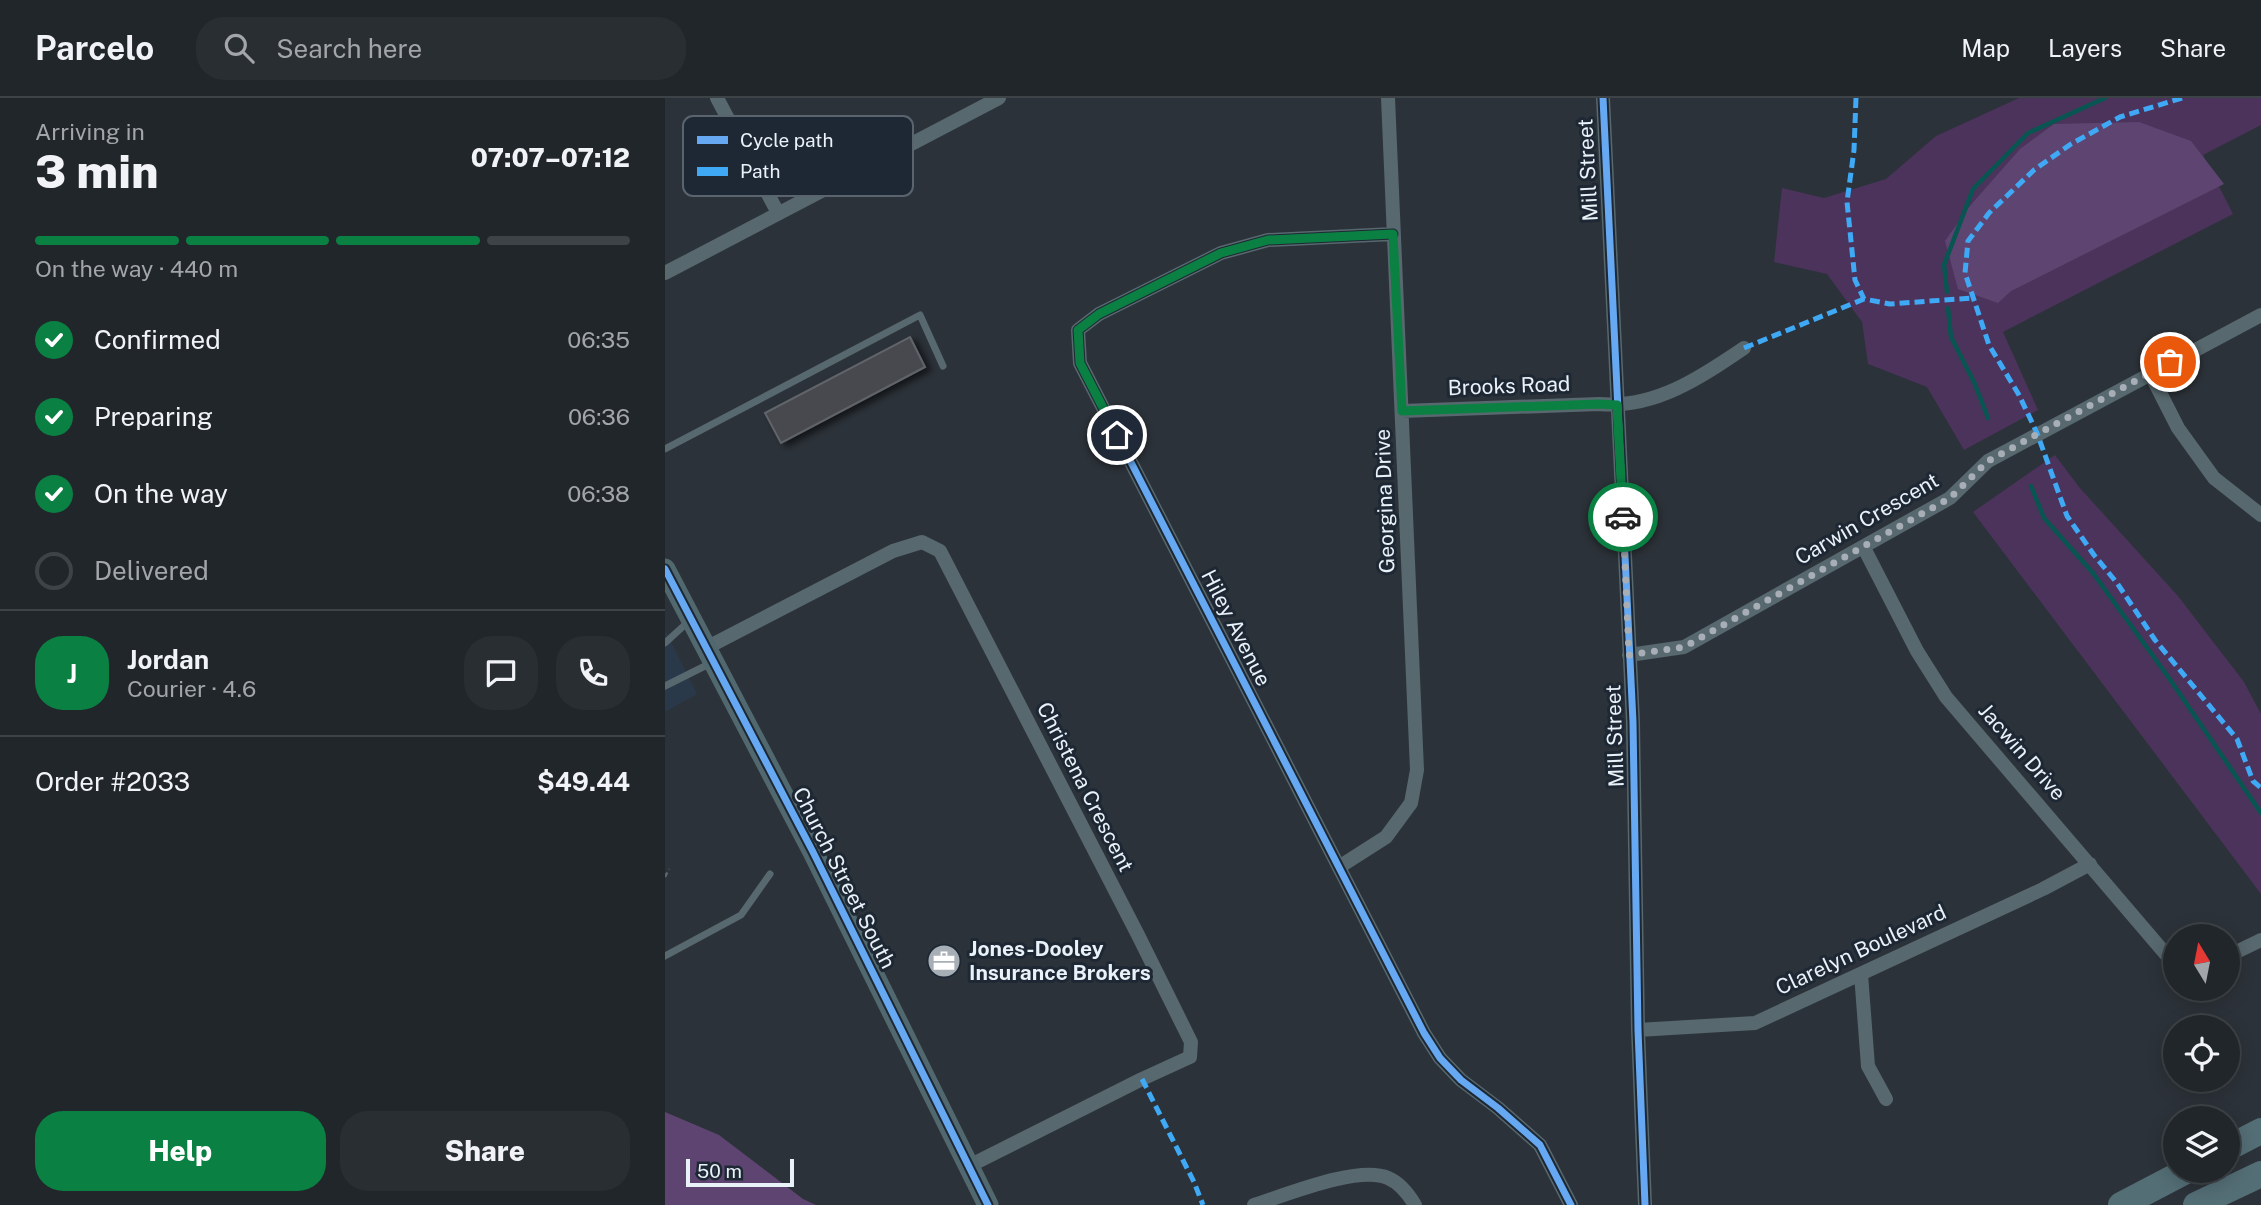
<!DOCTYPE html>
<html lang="en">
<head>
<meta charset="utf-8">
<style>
	body { margin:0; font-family:"Public Sans",sans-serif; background:#292e33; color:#f1f3f6; height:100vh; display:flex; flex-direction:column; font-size:26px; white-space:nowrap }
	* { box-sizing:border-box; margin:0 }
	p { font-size:23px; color:#a2a5a9 }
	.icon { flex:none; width:38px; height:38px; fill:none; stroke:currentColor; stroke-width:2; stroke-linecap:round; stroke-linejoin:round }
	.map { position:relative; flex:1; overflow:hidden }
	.details { display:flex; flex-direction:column; background:#21262b; width:665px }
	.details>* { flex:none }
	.needle { width:46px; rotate:350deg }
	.controls { position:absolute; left:1498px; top:826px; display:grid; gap:14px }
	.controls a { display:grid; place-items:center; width:77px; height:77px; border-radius:50%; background:#21262b; box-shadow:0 4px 18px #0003,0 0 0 2px #3e4347; font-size:35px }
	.scale { position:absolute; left:21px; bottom:18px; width:108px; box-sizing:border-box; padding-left:7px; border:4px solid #e9f1f9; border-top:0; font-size:19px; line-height:24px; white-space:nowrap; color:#e9f1f9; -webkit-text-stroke:5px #1d2834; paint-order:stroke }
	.pin { position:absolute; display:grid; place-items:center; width:60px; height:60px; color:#fff; margin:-30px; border:4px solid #fff; border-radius:50%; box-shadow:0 2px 7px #0007 }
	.courier { position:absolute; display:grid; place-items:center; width:70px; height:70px; margin:-35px; border:5px solid #0b8043; border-radius:50%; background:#fff; color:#222; box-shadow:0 2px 9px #0007 }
	.headline em { font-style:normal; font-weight:800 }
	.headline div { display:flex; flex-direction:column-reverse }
	.headline { display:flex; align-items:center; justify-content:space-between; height:119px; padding:0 35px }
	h1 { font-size:46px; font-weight:800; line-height:52px }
	.bar { display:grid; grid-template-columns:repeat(4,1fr); gap:10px 7px; align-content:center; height:84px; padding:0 35px }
	.bar i { height:9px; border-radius:5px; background:#3e4347 }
	.bar .on { background:#0b8043 }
	.bar p { grid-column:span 4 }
	.line { display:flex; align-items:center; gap:18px; padding:0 35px; border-top:2px solid #3e4347 }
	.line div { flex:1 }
	.round { display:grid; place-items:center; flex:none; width:74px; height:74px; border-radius:28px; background:#292e33 }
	ol { padding:0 35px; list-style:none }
	li { display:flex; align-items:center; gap:21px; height:77px }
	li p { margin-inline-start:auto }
	li .icon { padding:7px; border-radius:50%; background:#0b8043; color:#fff; stroke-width:4 }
	li:last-child { color:#a2a5a9 }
	li i { width:38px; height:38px; border:4px solid #3e4347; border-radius:50% }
	.action { display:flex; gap:14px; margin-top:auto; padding:14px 35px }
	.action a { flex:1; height:80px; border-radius:28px; background:#0b8043; color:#fff; font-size:28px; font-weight:800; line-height:80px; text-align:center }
	.action a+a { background:#292e33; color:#f1f3f6 }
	header { display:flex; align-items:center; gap:42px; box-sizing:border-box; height:98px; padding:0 35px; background:#21262b; border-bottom:2px solid #3e4347 }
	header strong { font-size:33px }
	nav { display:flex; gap:38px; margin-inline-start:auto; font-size:24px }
	.search { width:490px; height:63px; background:#292e33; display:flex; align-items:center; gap:18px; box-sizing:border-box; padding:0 24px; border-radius:28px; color:#a2a5a9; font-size:26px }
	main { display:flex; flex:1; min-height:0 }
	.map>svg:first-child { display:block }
	.built { fill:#2a3949 }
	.green { fill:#4b335c }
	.forest { fill:#5e4571 }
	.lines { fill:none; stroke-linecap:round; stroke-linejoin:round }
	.stream { stroke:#095552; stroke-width:4.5 }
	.building { fill:#474a50; stroke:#61646a; stroke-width:2; filter:url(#shadow) }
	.path { stroke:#5a676c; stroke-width:2.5; stroke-dasharray:5 3.5; stroke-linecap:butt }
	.lane { stroke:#57686e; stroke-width:7 }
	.street { stroke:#57686e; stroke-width:14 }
	.secondary { stroke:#51686f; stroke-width:21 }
	.highway { stroke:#546e76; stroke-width:26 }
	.quiet { stroke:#3fa9f5; stroke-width:5; stroke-dasharray:10 5; stroke-linecap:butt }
	.cycleway-casing { stroke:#1d2834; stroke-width:11 }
	.cycleway { stroke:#66a8f1; stroke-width:7 }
	.done { stroke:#a7aeb6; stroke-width:7; stroke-dasharray:0 12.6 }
	.route { stroke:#0b8043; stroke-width:9 }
	.labels { text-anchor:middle; stroke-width:6; stroke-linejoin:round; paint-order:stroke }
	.street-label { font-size:21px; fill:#e9f1f9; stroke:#1d2834 }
	.poi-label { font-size:21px; font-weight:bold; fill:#e9f1f9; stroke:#1d2834; text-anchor:start }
	.key { fill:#1d2834; stroke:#5a646f; stroke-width:2 }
	.key-label { font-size:19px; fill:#e9f1f9 }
</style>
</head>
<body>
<header>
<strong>Parcelo</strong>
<div class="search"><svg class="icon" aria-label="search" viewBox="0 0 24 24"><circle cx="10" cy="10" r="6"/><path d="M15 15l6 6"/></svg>Search here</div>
<nav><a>Map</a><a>Layers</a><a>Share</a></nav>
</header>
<main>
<section class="details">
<div class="headline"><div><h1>3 min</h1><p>Arriving in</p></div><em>07:07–07:12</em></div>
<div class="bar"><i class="on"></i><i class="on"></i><i class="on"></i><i></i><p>On the way · 440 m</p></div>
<ol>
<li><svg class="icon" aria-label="check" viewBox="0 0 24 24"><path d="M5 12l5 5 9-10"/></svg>Confirmed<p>06:35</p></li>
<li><svg class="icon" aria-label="check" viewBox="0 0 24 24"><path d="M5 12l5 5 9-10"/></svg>Preparing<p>06:36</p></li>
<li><svg class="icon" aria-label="check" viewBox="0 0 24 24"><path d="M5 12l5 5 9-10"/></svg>On the way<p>06:38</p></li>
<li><i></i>Delivered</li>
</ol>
<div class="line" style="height:126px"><b class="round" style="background:#0b8043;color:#fff">J</b><div><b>Jordan</b><p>Courier · 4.6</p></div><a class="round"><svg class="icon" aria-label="chat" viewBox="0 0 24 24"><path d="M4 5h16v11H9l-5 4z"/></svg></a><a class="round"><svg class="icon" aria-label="phone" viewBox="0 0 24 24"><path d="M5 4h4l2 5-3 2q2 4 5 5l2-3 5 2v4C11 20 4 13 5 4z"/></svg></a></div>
<div class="line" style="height:91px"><div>Order #2033</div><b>$49.44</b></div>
<div class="action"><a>Help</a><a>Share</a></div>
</section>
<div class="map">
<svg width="1596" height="1107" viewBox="0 0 1596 1107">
	<defs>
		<filter id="shadow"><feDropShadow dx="5.5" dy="3" stdDeviation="3.5" flood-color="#0009"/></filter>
	</defs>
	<rect width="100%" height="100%" fill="#2c3239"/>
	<path class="built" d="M0,532L32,596L0,614Z"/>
	<path class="green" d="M1354,0H1596V27L1538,57L1568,116L1338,234L1373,312L1299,352L1262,289L1203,266L1197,224L1162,176L1109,164L1117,90L1159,100L1221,81L1271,38Z
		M1390,357L1414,389L1513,498L1579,584L1596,616V796L1308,414Z"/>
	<path class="forest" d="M1474,24L1526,43L1559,86L1346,193L1333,205L1293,191L1280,143L1304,109L1355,51L1389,26Z
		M0,1014L54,1037L138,1101L151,1107H0Z"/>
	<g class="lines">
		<path class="stream" d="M1282,194L1279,167L1308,91L1363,35L1440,0
			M1283,210L1286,239L1309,284L1323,320
			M1366,388L1379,420L1428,475L1504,580L1596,715"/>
	</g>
	<path class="building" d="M245,239L260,269L116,345L100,315Z"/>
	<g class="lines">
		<path class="path" d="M0,779L4,771"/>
		<path class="lane" d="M0,351L255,217L278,268
			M0,545L23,524
			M0,588L46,565
			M0,858L76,817L105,776"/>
		<path class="street" d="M52,0L113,115
			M938,0L968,624L973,932L980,1107
			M728,136L603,142L556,155L434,216L413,232L415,265L759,935L775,960L796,982L833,1010L875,1047L906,1107
			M0,175L334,0
			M1485,275L1513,330L1549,380L1596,417
			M737,313L934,306C989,311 1035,280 1079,250
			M1199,450L1252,553L1281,599L1510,867
			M41,550L228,453L257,444L275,453L473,837L526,944L525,959L477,981L304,1068
			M964,557L1019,549L1285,400L1323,363L1596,217
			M674,769L721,739L746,705L752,672L723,0
			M1563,858L1596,842
			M1196,876L1203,968L1221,1001
			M973,932L1090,925L1378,791L1425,766
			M589,1107C621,1097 693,1067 723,1080C735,1085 744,1097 750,1107"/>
		<path class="secondary" d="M0,471L148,754L323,1107"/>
		<path class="highway" d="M1563,1050L1596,1033
			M1456,1107L1521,1073
			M1531,1107L1596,1076"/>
		<path class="quiet" d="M1191,0L1189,52L1182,104L1190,182L1199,201L1225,206L1307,200
			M1517,0L1455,19L1406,46L1369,72L1324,115L1303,143L1300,175L1324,247L1354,297L1372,335L1402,418L1429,457L1452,485L1490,542L1572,641L1588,683L1596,690
			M1079,250L1199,201
			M477,981L529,1084L538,1107"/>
		<defs>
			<path id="cycleway" d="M938,0L968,624L973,932L980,1107
				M728,136L603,142L556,155L434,216L413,232L415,265L759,935L775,960L796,982L833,1010L875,1047L906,1107
				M0,471L148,754L323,1107"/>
		</defs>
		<use href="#cycleway" class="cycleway-casing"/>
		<use href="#cycleway" class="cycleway"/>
	</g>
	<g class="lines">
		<path class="done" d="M958,419L964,557L1019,549L1285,400L1323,363L1505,264"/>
		<path class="route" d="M452,337L415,265L413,232L434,216L556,155L603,142L728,136L737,313L934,306L952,307L958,419"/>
	</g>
	<defs>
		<symbol id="office-disc" viewBox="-11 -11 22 22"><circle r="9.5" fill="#a7aeb6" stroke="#1d2834"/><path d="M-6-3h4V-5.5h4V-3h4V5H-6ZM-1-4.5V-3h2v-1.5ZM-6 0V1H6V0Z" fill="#fff"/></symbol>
	</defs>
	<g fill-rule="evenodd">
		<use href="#office-disc" x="260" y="844" width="38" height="38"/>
	</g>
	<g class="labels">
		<g class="street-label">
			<text transform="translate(923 72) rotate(-93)" y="7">Mill Street</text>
			<text transform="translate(844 288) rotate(-2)" y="7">Brooks Road</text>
			<text transform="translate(720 403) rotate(-92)" y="7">Georgina Drive</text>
			<text transform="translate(1202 421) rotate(-30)" y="7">Carwin Crescent</text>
			<text transform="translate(571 530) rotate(63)" y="7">Hiley Avenue</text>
			<text transform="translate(950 638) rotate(-92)" y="7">Mill Street</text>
			<text transform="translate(1357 654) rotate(49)" y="7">Jacwin Drive</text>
			<text transform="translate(420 689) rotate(63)" y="7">Christena Crescent</text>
			<text transform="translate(179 780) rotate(63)" y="7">Church Street South</text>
			<text transform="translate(1196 852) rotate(-25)" y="7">Clarelyn Boulevard</text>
		</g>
		<g class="poi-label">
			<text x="304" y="858">Jones-Dooley<tspan x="304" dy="24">Insurance Brokers</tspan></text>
		</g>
	</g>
	<rect x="18" y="18" width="230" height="80" rx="10" class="key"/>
	<rect x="32" y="38" width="31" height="8" fill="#66a8f1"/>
	<rect x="32" y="69" width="31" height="9" fill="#3fa9f5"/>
	<g class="key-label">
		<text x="75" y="49">Cycle path</text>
		<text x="75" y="80">Path</text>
	</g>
</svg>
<div class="controls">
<a><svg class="needle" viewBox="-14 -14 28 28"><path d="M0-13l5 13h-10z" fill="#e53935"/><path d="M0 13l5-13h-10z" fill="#a2a5a9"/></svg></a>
<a><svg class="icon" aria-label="locate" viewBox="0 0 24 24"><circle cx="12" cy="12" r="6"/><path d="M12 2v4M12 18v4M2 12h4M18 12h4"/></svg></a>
<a><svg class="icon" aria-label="layers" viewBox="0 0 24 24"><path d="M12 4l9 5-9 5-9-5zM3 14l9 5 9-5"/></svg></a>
</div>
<div class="scale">50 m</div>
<div class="pin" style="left:1505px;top:264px;background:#ea580c"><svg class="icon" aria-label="bag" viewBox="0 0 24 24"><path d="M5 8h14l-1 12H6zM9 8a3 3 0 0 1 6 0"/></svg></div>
<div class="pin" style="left:452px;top:337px;background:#1f2937"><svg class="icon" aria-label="home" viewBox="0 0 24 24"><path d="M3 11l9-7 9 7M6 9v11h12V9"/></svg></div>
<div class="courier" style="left:958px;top:419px"><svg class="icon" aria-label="car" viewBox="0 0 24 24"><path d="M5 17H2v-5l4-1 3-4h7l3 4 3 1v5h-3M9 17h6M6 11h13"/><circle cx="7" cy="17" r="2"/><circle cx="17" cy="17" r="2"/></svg></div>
</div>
</main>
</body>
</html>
